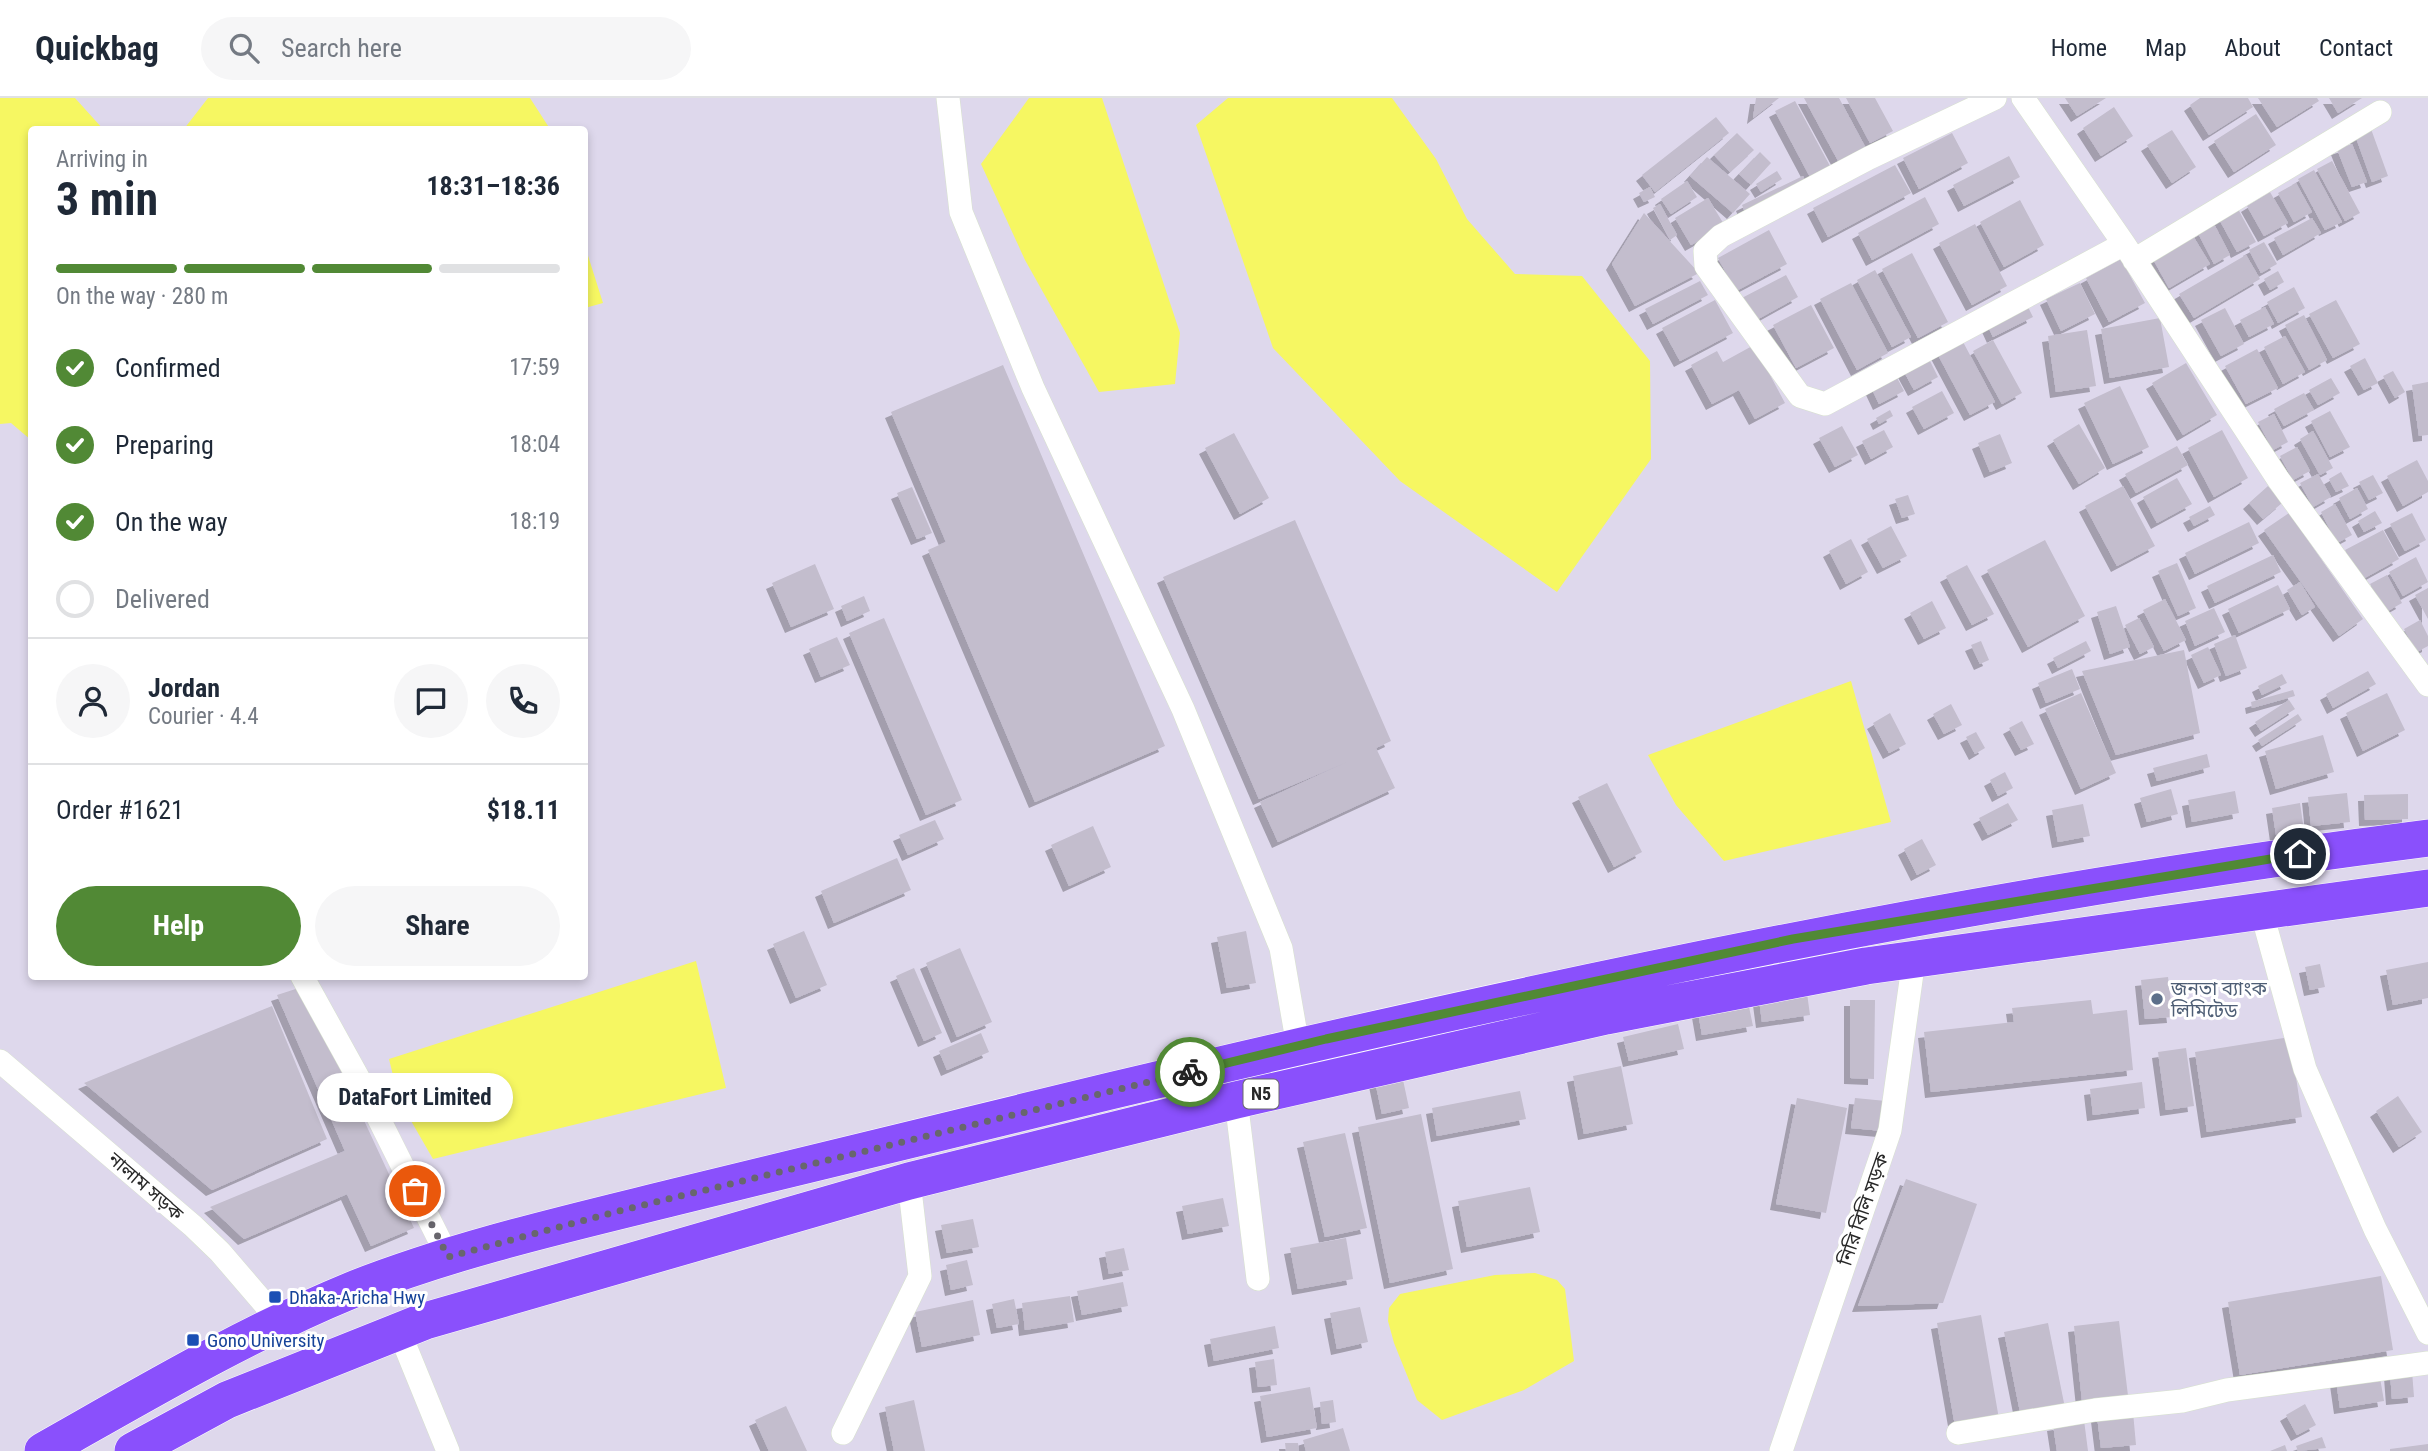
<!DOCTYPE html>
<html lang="en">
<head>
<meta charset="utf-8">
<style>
	body { margin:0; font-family:"Roboto Condensed","Noto Sans Bengali",sans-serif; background:#f6f6f7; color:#1f2937; height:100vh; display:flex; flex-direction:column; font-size:26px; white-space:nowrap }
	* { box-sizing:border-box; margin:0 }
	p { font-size:23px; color:#747a83 }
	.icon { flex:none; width:38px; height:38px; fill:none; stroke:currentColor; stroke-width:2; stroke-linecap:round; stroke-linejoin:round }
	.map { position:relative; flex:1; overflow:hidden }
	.sheet { position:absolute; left:28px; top:28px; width:560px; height:854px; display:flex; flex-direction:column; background:#fff; border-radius:7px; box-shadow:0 4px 10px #0003 }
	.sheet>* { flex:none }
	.pin { position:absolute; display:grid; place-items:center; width:60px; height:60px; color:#fff; margin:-30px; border:4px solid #fff; border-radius:50%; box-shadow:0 2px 7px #0007 }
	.courier { position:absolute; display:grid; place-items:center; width:70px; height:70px; margin:-35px; border:5px solid #518935; border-radius:50%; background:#fff; color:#222; box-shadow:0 2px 9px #0007 }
	.bubble { position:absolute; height:49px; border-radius:24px; background:#fff; box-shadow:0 4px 10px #0003; font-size:23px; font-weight:700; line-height:49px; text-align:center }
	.summary em { font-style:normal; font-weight:700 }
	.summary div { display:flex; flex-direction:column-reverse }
	.summary { display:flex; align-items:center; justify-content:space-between; height:119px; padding:0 28px }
	h1 { font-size:46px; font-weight:700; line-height:52px }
	.bar { display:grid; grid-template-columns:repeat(4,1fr); gap:10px 7px; align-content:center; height:84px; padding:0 28px }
	.bar i { height:9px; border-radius:5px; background:#e0e1e3 }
	.bar .active { background:#518935 }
	.bar p { grid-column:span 4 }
	.line { display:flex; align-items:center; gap:18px; padding:0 28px; border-top:2px solid #e0e1e3 }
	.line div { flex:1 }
	.round { display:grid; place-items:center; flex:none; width:74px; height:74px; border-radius:37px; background:#f6f6f7 }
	ol { padding:0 28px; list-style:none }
	li { display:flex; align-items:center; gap:21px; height:77px }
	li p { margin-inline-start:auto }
	li .icon { padding:7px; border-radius:50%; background:#518935; color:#fff; stroke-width:4 }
	li:last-child { color:#747a83 }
	li i { width:38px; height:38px; border:4px solid #e0e1e3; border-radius:50% }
	.primary-button { display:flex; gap:14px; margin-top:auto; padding:14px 28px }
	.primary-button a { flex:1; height:80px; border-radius:42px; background:#518935; color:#fff; font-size:28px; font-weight:700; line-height:80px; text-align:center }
	.primary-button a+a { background:#f6f6f7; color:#1f2937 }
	header { display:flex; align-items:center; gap:42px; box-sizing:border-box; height:98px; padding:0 35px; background:#fff; border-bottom:2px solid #e0e1e3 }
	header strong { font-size:33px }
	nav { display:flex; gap:38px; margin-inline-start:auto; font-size:24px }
	.search { width:490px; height:63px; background:#f6f6f7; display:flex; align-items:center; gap:18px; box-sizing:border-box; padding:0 24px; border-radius:38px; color:#747a83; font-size:26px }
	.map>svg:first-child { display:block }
	.water { fill:#f6f762 }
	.building { fill:#c3bdcd; filter:url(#shadow) }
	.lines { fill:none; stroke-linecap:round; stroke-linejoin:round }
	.minor-casing { stroke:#d7e2cd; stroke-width:24 }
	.trunk-casing { stroke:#fff; stroke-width:38 }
	.minor { stroke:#fff; stroke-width:23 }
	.trunk { stroke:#8a50fc; stroke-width:37 }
	.done { stroke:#68666d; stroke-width:7; stroke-dasharray:0 12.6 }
	.route { stroke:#518935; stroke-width:9 }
	.service-dot { fill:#5c6f8a; stroke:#fff; stroke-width:2.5 }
	.transit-dot { fill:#1a4fb4; stroke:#fff; stroke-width:2.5 }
	.labels { text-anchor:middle; stroke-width:6; stroke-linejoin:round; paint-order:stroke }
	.shield { fill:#fff; stroke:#686868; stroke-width:2 }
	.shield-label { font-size:18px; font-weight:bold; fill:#282828 }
	.service-label { font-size:19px; fill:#4e5e75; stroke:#fff; text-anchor:start }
	.street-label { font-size:19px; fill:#282828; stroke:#fff }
	.transit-label { font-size:19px; fill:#164399; stroke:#fff; text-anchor:start }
</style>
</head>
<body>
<header>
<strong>Quickbag</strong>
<div class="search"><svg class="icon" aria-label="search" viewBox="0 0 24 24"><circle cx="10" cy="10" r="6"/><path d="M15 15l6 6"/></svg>Search here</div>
<nav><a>Home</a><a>Map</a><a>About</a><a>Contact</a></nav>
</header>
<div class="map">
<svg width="2428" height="1353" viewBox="0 0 2428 1353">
	<defs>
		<filter id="shadow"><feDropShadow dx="-6" dy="6" stdDeviation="0" flood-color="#0004"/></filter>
	</defs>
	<rect width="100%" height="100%" fill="#ded8ec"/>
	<path class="water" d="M0,0H75L103,31L32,32L31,342L11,325L0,326Z
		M208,0H530L550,31H184Z
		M1029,0H1102L1180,235L1175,286L1099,294L1025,162L981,66Z
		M1228,0H1392L1436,61L1467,121L1515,176L1582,178L1650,263L1651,361L1557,494L1400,383L1273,250L1196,27Z
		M584,145L603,205L585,210H584Z
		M1851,583L1891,724L1724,763L1676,707L1648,657Z
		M696,863L726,990L433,1061L399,1002L389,961Z
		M1535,1175L1557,1182L1565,1191L1574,1263L1524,1292L1442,1322L1417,1302L1394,1245L1388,1223L1389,1210L1400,1196L1495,1177Z"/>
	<path class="building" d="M1756,0H1779L1753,20Z
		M1804,0H1839L1869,56L1842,70Z
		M1846,0H1875L1893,33L1870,45Z
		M2065,0H2106L2077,18Z
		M2200,0H2248L2253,9L2209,37L2190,7Z
		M2258,0H2317L2319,3L2277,29Z
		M2329,0H2362L2338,15Z
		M1795,3L1830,68L1810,79L1775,13Z
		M2114,9L2133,38L2101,58L2083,30Z
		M2256,16L2276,47L2234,74L2214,43Z
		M1716,19L1729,35L1655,94L1642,77Z
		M2371,31L2388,78L2372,84L2355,37Z
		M2172,32L2196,69L2172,85L2147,47Z
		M1737,35L1754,52L1730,74L1714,57Z
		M1952,35L1968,65L1919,91L1903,60Z
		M2352,46L2367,84L2352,89L2337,51Z
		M1760,54L1771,65L1751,87L1739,76Z
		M2009,58L2020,79L1964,108L1953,87Z
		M1707,59L1750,96L1733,115L1690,78Z
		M2332,63L2360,115L2345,123L2317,71Z
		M1895,67L1911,95L1828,139L1813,110Z
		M2314,72L2342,124L2325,132L2298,81Z
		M1777,73L1782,81L1761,94L1756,86Z
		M1803,78L1808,91L1747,119L1742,107Z
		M1687,83L1697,99L1671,116L1661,101Z
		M2296,85L2312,114L2294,124L2278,95Z
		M1650,89L1655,99L1644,104L1639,95Z
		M2270,94L2288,125L2264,138L2247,108Z
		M1925,99L1939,126L1872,162L1858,135Z
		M1708,100L1725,128L1691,147L1675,120Z
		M2020,102L2044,147L2004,169L1980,124Z
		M1660,106L1677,137L1670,142L1653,110Z
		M2238,111L2256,144L2237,154L2219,121Z
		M1644,115L1699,175L1635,208L1612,166Z
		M2312,120L2321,135L2283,157L2274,140Z
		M1975,126L2007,188L1972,207L1939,145Z
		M2214,126L2230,157L2214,166L2198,135Z
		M1769,132L1787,166L1736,193L1718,160Z
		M2193,138L2210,166L2169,190L2153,161Z
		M2264,144L2277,166L2261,175L2249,152Z
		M1912,155L1948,224L1918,240L1882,171Z
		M2246,157L2260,181L2194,220L2179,196Z
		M2121,161L2145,205L2109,224L2086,180Z
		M1875,172L1911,239L1892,249L1857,182Z
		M2278,173L2284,184L2270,192L2264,181Z
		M1786,177L1798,199L1751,225L1738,202Z
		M1700,183L1708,197L1653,226L1645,211Z
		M1851,185L1888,255L1857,272L1820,201Z
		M2080,185L2095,216L2061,233L2046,201Z
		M2294,189L2305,210L2278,225L2267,204Z
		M1715,202L1733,235L1680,263L1662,230Z
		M2336,202L2360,246L2333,260L2309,216Z
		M1811,207L1834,250L1796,270L1773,227Z
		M2027,207L2033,219L1993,239L1987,226Z
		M2265,209L2274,226L2249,239L2240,222Z
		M2225,210L2244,246L2221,258L2201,222Z
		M2304,217L2327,262L2309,272L2285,227Z
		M2160,220L2169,269L2110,280L2101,231Z
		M2087,232L2096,288L2056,294L2048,238Z
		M2285,238L2305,274L2283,286L2264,249Z
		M1962,242L1995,304L1970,317L1937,255Z
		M1993,242L2022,295L2002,306L1973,253Z
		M1754,247L1785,305L1755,321L1739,292L1712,306L1691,267L1717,253L1723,264Z
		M2257,251L2278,290L2246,306L2225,268Z
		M1927,257L1938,279L1914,292L1902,270Z
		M2365,260L2378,285L2364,292L2350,268Z
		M2186,265L2217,317L2183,337L2152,285Z
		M1003,267L1165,648L1035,704L928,452L946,444L891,314Z
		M2393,273L2405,294L2395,300L2383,278Z
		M1895,276L1904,293L1879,306L1871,289Z
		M2331,280L2340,295L2318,307L2309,292Z
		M2428,284V337L2419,338L2412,287Z
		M2120,288L2149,349L2113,366L2084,305Z
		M1942,293L1954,315L1924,331L1912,309Z
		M2304,295L2314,312L2284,328L2274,311Z
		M1890,312L1893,318L1879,326L1876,320Z
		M2330,313L2350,349L2330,359L2311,323Z
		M2274,316L2288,344L2273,352L2258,324Z
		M2079,326L2105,370L2079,386L2053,342Z
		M1842,328L1858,357L1835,369L1819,340Z
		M1884,332L1893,349L1871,361L1862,343Z
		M2222,332L2248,380L2214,399L2188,350Z
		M2313,333L2333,370L2320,377L2300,341Z
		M1234,335L1269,400L1240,416L1205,350Z
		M2000,336L2012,365L1990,374L1978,345Z
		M2177,348L2188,367L2136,395L2125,376Z
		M2297,349L2310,373L2293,382L2280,358Z
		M2417,362L2428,383V394L2403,408L2387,378Z
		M2341,374L2349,388L2336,394L2329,381Z
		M2318,376L2331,399L2313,409L2300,385Z
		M2373,377L2383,395L2369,402L2359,384Z
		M2177,380L2192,406L2157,425L2143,399Z
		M2123,388L2155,448L2117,468L2085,408Z
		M2268,388L2282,405L2263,421L2249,405Z
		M912,389L932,435L917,441L897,395Z
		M2357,390L2368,411L2350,421L2339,400Z
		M1908,397L1915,416L1902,420L1895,401Z
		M2335,406L2352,437L2337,445L2321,414Z
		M2210,408L2215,417L2194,428L2189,419Z
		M2375,413L2382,425L2364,434L2358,423Z
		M2289,415L2363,521L2339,538L2264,432Z
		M2412,415L2426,442L2405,453L2390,426Z
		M1295,422L1391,643L1376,650L1395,690L1278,744L1260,704L1347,664L1259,701L1163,479Z
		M2249,424L2259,445L2195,476L2185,455Z
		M1891,428L1907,458L1883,470L1867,441Z
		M2383,432L2399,461L2361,482L2345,452Z
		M1851,441L1868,474L1846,486L1829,453Z
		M2045,442L2085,518L2028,549L1987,472Z
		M2273,457L2281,474L2215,505L2207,488Z
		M2416,459L2428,484L2403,498L2389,474Z
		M2177,465L2196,510L2178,518L2158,473Z
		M815,466L834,511L791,529L772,485Z
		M1967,467L1994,516L1972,527L1946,478Z
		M2387,477L2402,505L2386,514L2370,486Z
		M2300,484L2315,509L2302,517L2287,492Z
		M2278,487L2290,511L2239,535L2228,511Z
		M2428,490V521L2415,497Z
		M864,498L870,513L847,523L841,508Z
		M2165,501L2186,542L2164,553L2143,512Z
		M1932,503L1946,530L1924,541L1910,515Z
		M2116,508L2130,549L2110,556L2097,514Z
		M2214,510L2225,534L2195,548L2185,523Z
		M884,520L962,702L926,717L849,535Z
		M2139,520L2154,549L2140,556L2125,527Z
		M2420,522L2428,538V548L2417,554L2404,531Z
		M2235,537L2247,570L2226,578L2214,546Z
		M837,539L850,567L821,579L809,551Z
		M1981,543L1989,562L1980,566L1971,547Z
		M2086,543L2091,553L2058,570L2053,560Z
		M2208,549L2221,577L2204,585L2191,557Z
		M2184,552L2200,635L2116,657L2082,573Z
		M2072,571L2080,591L2046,605L2038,585Z
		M2368,573L2376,586L2333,610L2326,596Z
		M2282,576L2287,585L2262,597L2258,588Z
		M2293,592L2295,598L2252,610L2251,604Z
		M2081,595L2116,675L2081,691L2045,611Z
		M2387,595L2405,632L2363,653L2346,615Z
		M2289,602L2295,611L2261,633L2255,624Z
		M1951,606L1962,627L1944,636L1933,616Z
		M1890,615L1906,646L1889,655L1873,625Z
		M2298,616L2302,622L2262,648L2258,642Z
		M2022,623L2034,646L2021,652L2009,630Z
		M1976,634L1985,650L1975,656L1966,639Z
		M2323,637L2334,674L2276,691L2265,653Z
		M2207,656L2210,669L2157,683L2153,670Z
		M2005,674L2013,690L1998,698L1990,682Z
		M1607,685L1642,754L1614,769L1578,699Z
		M2171,691L2178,716L2147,724L2140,700Z
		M2235,693L2239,715L2192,724L2188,702Z
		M2347,695L2350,724L2311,728L2308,699Z
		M2408,696V721L2365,722L2364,697Z
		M2008,705L2018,722L1988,737L1979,720Z
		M2300,705L2305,740L2277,744L2272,710Z
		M2083,706L2090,738L2058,744L2052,712Z
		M935,722L944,741L908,757L899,737Z
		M1093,728L1111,769L1069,788L1051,747Z
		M1922,741L1936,767L1917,777L1904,751Z
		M897,760L911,792L834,825L821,793Z
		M804,833L827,887L796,900L773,846Z
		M1246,833L1256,885L1227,890L1217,839Z
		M960,850L992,924L957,939L926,865Z
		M2428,864V900L2393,907L2386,872Z
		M2320,866L2325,889L2310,892L2305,869Z
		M914,870L942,935L924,943L896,878Z
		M2168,879L2173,919L2145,921L2141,882Z
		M1806,888L1810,917L1762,924L1758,894Z
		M302,889L414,1130L371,1148L347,1096L244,1141L210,1109L345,1053L277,897Z
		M1850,902H1875L1874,981L1850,980Z
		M2091,902L2093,916L2127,912L2133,972L1931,994L1924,934L2014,924L2012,910Z
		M1748,904L1753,928L1702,937L1698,914Z
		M272,908L327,1041L212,1092L84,985Z
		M1678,926L1684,951L1629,963L1623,939Z
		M981,935L989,954L947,972L939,953Z
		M2290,939L2302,1019L2207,1034L2195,954Z
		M2186,950L2194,1008L2166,1012L2158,954Z
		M1399,963L1409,1010L1382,1016L1372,969Z
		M1621,968L1633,1026L1584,1036L1573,978Z
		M2142,984L2145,1010L2093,1017L2090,991Z
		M1520,993L1526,1021L1437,1038L1432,1010Z
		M2398,998L2422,1034L2399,1049L2376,1013Z
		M1797,1000L1847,1010L1826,1115L1776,1106Z
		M1855,1000L1886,1003L1883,1033L1851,1030Z
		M1421,1016L1453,1171L1390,1185L1358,1029Z
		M1345,1035L1367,1130L1325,1139L1303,1044Z
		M1906,1081L1977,1106L1943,1205L1858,1208Z
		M1530,1089L1540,1134L1467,1149L1458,1103Z
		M1223,1100L1229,1128L1188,1136L1182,1108Z
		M973,1121L979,1149L947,1155L941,1127Z
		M1346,1140L1353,1181L1298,1191L1290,1150Z
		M1124,1150L1129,1172L1109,1176L1105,1154Z
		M967,1162L973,1187L951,1192L946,1167Z
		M2381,1178L2393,1252L2240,1277L2228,1204Z
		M1123,1184L1128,1208L1082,1217L1077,1193Z
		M1070,1198L1074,1224L1025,1232L1022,1205Z
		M1014,1201L1019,1226L997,1230L992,1206Z
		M973,1202L980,1237L922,1249L915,1214Z
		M1360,1209L1368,1244L1337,1251L1330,1215Z
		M1981,1217L1999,1321L1955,1328L1937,1225Z
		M2119,1223L2129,1306L2083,1312L2074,1228Z
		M2048,1225L2065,1310L2021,1319L2004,1234Z
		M1275,1228L1279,1250L1214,1263L1210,1241Z
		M1274,1261L1277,1287L1258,1289L1255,1264Z
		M2412,1273L2414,1299L2392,1301L2390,1274Z
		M2379,1274L2384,1303L2340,1310L2336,1282Z
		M1310,1289L1317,1330L1267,1339L1260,1298Z
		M914,1302L925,1353H894L885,1309Z
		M1333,1302L1336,1324L1322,1326L1320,1304Z
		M2305,1306L2316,1327L2297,1337L2286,1317Z
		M786,1308L807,1353H769L755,1322Z
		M2133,1314L2136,1347L2101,1350L2097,1318Z
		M2084,1322L2088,1353H2057L2053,1327Z
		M1343,1330L1350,1353H1306L1303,1342Z
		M2322,1339L2326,1350L2298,1353L2296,1348Z
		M1285,1345H1298L1299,1353H1286Z
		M2428,1346V1353H2390V1351Z
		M2285,1347L2287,1353H2270Z"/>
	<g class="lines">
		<defs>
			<path id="minor" d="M948,0L961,114L1033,290L1183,611L1281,850L1298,948
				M1995,0L1869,60L1721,138L1705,153L1706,168L1800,298L1825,306L2124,146
				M2023,0L2124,146L2278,381L2428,587
				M2134,162L2380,14
				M2261,812L2305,971L2375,1131L2428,1235
				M302,878L360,983L448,1159
				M0,963L193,1128L220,1154L281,1225
				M1236,1002L1258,1181
				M399,1233L448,1353
				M843,1335L920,1178L909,1083
				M1958,1335L2095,1312L2182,1303L2227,1292L2428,1265
				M1781,1353L1890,1032L1914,861"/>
			<path id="trunk" d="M43,1353C144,1296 245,1236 352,1192C456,1151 566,1126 675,1099C819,1063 964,1028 1110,993C1545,889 1984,796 2428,740
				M133,1353L227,1302L425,1223L909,1083L1236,1002L1606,918L1866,868L2428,790"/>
		</defs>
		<use href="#minor" class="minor-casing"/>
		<use href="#trunk" class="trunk-casing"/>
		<use href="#minor" class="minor"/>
		<use href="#trunk" class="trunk"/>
	</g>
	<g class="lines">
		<path class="done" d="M415,1093L448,1159L615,1114L1190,974"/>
		<path class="route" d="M1190,974L1326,941L1793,841L2300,756"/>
	</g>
	<circle class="service-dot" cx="2157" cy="901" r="7"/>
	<g class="transit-dot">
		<rect x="268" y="1192" width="14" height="14" rx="3.5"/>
		<rect x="186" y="1235" width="14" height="14" rx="3.5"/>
	</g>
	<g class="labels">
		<rect class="shield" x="1243.5" y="981.5" width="35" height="29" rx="5"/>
		<g class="shield-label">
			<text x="1261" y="1002">N5</text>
		</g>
		<g class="service-label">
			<text x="2171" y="897">জনতা ব্যাংক<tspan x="2171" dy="22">লিমিটেড</tspan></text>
		</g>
		<g class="street-label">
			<text transform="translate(146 1088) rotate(41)" y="7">নালাম সড়ক</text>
			<text transform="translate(1863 1111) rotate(-71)" y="7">নিরি বিলি সড়ক</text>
		</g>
		<g class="transit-label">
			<text x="289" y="1206">Dhaka-Aricha Hwy</text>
			<text x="207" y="1249">Gono University</text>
		</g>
	</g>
</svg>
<div class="pin" style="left:415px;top:1093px;background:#ea580c"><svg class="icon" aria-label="bag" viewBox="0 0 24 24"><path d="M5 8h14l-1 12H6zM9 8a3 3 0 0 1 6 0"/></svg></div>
<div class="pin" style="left:2300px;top:756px;background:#1f2937"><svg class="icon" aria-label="home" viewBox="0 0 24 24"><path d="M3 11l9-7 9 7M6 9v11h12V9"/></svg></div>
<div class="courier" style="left:1190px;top:974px"><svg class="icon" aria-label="bike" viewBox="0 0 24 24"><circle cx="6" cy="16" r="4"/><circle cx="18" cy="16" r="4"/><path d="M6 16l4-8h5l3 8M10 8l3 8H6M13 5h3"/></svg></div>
<div class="bubble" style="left:317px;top:975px;width:196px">DataFort Limited</div>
<section class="sheet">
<div class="summary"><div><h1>3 min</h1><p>Arriving in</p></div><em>18:31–18:36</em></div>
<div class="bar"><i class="active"></i><i class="active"></i><i class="active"></i><i></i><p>On the way · 280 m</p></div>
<ol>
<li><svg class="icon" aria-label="check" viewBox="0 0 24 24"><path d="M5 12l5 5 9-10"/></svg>Confirmed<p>17:59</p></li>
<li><svg class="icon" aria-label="check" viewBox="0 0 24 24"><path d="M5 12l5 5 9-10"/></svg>Preparing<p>18:04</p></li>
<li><svg class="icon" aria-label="check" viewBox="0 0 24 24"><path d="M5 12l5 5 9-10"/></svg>On the way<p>18:19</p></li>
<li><i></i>Delivered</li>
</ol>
<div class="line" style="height:126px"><a class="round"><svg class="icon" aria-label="person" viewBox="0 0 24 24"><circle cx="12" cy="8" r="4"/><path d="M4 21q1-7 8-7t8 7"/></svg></a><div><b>Jordan</b><p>Courier · 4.4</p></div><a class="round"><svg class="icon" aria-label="chat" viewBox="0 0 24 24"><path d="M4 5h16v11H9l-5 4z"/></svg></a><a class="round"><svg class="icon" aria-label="phone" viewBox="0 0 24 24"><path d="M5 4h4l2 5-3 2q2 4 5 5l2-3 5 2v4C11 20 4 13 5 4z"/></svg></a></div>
<div class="line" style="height:91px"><div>Order #1621</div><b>$18.11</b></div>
<div class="primary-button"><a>Help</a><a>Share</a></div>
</section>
</div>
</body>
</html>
